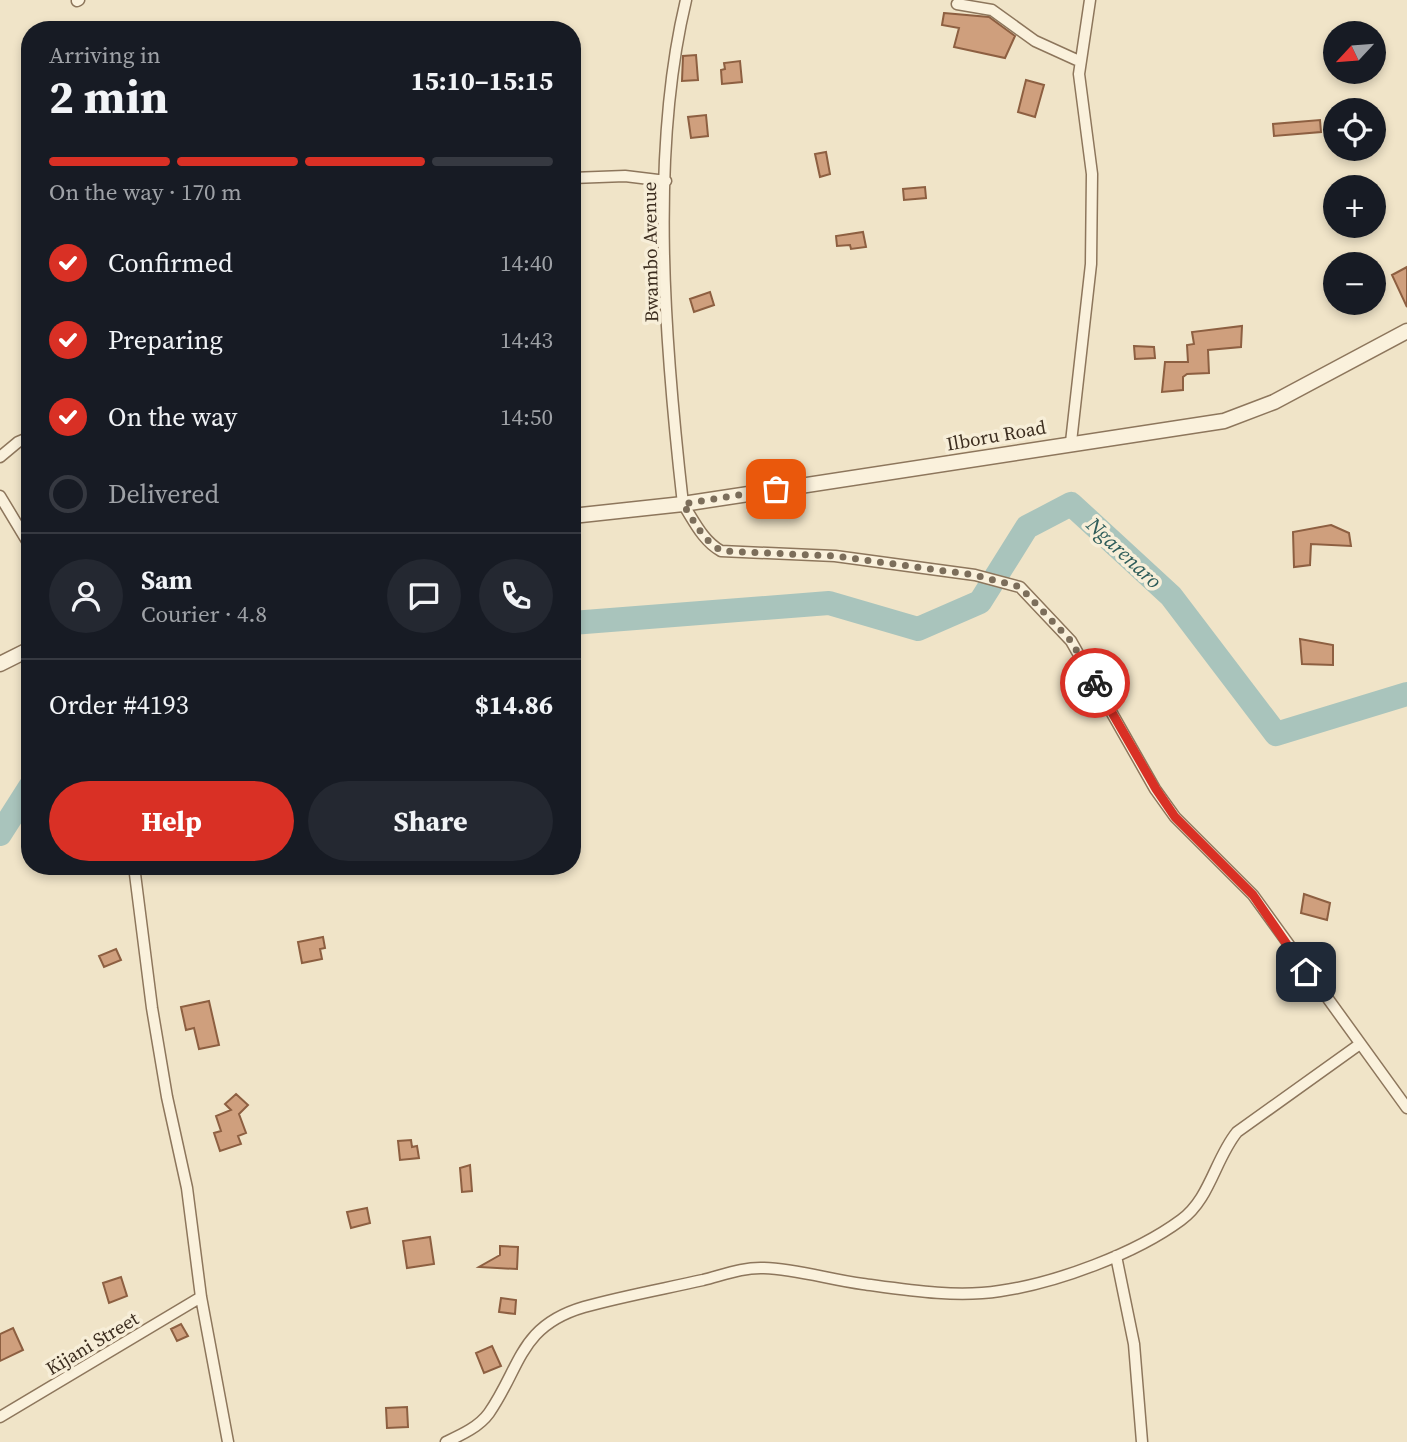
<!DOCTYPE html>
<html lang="en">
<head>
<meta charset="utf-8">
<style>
	body { margin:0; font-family:"Source Serif 4",serif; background:#242831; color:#f1f3f6; height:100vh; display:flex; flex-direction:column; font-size:26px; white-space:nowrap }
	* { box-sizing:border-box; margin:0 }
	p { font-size:23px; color:#9ea1a6 }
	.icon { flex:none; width:38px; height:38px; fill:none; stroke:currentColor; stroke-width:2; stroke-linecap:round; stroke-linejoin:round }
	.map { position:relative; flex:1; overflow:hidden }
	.details { position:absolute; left:21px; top:21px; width:560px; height:854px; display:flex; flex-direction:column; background:#171b24; border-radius:28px; box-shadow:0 4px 10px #0003 }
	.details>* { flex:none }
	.needle { width:46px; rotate:244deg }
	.tools { position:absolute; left:1323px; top:21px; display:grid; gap:14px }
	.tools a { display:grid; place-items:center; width:63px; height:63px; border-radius:50%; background:#171b24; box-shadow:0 4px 10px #0003; font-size:35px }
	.pin { position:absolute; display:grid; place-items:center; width:60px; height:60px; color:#fff; margin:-30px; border-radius:14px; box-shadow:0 4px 10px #0006 }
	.courier { position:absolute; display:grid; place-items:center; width:70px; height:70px; margin:-35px; border:5px solid #d93025; border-radius:50%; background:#fff; color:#222; box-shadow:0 2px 9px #0007 }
	.overview em { font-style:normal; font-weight:700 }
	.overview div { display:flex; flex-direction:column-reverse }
	.overview { display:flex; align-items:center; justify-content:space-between; height:119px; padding:0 28px }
	h1 { font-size:46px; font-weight:700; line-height:52px }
	.bar { display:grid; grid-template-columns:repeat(4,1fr); gap:10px 7px; align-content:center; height:84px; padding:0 28px }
	.bar i { height:9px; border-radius:5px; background:#363941 }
	.bar .selected { background:#d93025 }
	.bar p { grid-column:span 4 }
	.line { display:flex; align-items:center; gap:18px; padding:0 28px; border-top:2px solid #363941 }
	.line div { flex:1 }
	.round { display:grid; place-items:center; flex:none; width:74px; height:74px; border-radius:37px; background:#242831 }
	ol { padding:0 28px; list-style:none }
	li { display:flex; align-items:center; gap:21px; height:77px }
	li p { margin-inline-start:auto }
	li .icon { padding:7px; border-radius:50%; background:#d93025; color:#fff; stroke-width:4 }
	li:last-child { color:#9ea1a6 }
	li i { width:38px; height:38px; border:4px solid #363941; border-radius:50% }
	.primary-button { display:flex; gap:14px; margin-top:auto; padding:14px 28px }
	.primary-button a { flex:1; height:80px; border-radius:42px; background:#d93025; color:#fff; font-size:28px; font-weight:700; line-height:80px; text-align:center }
	.primary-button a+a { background:#242831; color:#f1f3f6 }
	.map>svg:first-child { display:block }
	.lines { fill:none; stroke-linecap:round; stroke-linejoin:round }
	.river { stroke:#a9c4bc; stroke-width:24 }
	.building { fill:#cf9f7d; stroke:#8d5f41; stroke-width:2 }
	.minor-casing { stroke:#8d765c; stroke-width:13 }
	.tertiary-casing { stroke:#8d765c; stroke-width:17 }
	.minor { stroke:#faf1dc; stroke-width:10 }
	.tertiary { stroke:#faf1dc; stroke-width:14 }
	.done { stroke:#7c6e5b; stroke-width:7; stroke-dasharray:0 12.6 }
	.route { stroke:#d93025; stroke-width:9 }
	.labels { text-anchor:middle; stroke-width:7; stroke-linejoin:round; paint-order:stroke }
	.street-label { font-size:19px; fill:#3d2e20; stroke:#f7eed8 }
	.water-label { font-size:21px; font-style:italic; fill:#2f5d5a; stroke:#f7eed8 }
</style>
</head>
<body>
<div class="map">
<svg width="1407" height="1442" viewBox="0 0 1407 1442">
	<rect width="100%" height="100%" fill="#f0e4c8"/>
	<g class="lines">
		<path class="river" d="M572,623L829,603L918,629L980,602L1027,527L1071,504L1171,596L1276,734L1407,694
			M0,834L30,787"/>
	</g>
	<path class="building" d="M944,13L989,17L1015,36L1005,58L954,47L959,28L942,25Z
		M696,55L698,80L682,81L683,56Z
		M740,61L742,82L722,84L721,70L725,69L724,63Z
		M1026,80L1044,85L1035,117L1018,112Z
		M706,115L708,136L691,138L688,117Z
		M1320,120L1321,132L1274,136L1273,124Z
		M826,152L830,174L820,177L815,154Z
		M925,187L926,198L904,200L903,189Z
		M863,232L866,247L851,249L850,245L837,246L836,236Z
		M1407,267V307L1392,275Z
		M710,292L714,305L694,312L690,299Z
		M1242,326L1241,347L1208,350L1209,373L1187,374L1183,377V390L1162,392L1165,362H1188L1187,345L1194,344L1192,332Z
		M1134,346L1154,347L1155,358L1135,359Z
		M1331,525L1349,533L1351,546L1311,544L1310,565L1294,567L1293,532Z
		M1300,639L1333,645V665L1302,664Z
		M1304,894L1330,903L1327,920L1301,913Z
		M323,937L325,948L320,949L322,959L302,963L298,942Z
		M116,949L121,960L104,967L99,956Z
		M209,1001L219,1045L199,1049L194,1028L186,1030L181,1007Z
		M236,1094L248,1105L239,1114L246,1133L238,1136L241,1144L220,1151L214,1133L221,1131L216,1116L231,1110L225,1104Z
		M411,1140L412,1147L417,1146L419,1158L400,1160L398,1141Z
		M470,1165L472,1191L462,1192L460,1168Z
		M367,1208L370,1223L351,1228L347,1212Z
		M430,1237L434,1264L407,1268L403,1241Z
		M500,1246L518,1247L517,1269L479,1267L500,1255Z
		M121,1277L127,1296L109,1303L103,1283Z
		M501,1298L516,1300L515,1314L499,1312Z
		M181,1324L188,1336L177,1341L171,1329Z
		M13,1328L23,1350L0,1361V1334Z
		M492,1346L501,1366L484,1373L476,1353Z
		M407,1407L408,1427L387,1428L386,1408Z"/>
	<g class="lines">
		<defs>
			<path id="minor" d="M686,0C649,154 665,346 683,504C694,521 703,541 721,551L835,556L975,575L1020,587L1071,641L1155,789L1175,817L1253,895L1407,1108
				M77,1L79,0
				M957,4L992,10L1035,41L1079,61
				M572,178L625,176L666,181
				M1071,442L1091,264L1092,174L1079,74L1090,0
				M0,457L18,442L30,437
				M0,496L30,546
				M134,866L152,1008L167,1097L187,1188L201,1297L228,1442
				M1116,1256L1134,1344L1142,1442
				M0,1417L201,1297
				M446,1442C461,1435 479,1427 489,1413C521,1367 519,1326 584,1307C623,1296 663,1289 703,1280C723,1275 743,1267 764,1268C797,1269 831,1280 863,1284C907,1290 956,1298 1000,1291C1056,1283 1135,1254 1181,1220C1210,1199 1215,1159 1237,1132L1360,1044"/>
			<path id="tertiary" d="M572,516L683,504L1224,421L1274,402L1407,331
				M0,664L30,649"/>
		</defs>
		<use href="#minor" class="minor-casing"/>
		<use href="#tertiary" class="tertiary-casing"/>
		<use href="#minor" class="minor"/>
		<use href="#tertiary" class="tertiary"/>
	</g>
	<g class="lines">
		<path class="done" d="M776,489L683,504C694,521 703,541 722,551L835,556L975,575L1020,587L1071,641L1095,683"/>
		<path class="route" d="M1095,683L1156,789L1175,817L1253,895L1306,972"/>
	</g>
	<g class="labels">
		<g class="street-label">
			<text transform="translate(650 252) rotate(-91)" y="7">Bwambo Avenue</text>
			<text transform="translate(996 435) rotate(-10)" y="7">Ilboru Road</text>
			<text transform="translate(92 1343) rotate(-31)" y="7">Kijani Street</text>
		</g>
		<g class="water-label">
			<text transform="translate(1124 553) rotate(43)" y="7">Ngarenaro</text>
		</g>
	</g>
</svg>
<div class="tools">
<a><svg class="needle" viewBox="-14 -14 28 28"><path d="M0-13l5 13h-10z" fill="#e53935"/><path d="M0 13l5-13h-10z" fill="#9ea1a6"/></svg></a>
<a><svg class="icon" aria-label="locate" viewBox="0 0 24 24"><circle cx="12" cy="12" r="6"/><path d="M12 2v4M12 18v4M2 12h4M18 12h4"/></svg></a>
<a>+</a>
<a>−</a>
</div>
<div class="pin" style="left:776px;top:489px;background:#ea580c"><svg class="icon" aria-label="bag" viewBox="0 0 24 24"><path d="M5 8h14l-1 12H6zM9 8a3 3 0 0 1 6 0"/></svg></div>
<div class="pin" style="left:1306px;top:972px;background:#1f2937"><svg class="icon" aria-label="home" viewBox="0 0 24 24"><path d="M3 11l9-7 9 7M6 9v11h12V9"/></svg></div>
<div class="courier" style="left:1095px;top:683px"><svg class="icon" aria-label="bike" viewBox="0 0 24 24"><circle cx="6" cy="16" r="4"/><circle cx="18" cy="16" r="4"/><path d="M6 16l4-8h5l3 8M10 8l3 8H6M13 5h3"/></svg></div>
<section class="details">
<div class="overview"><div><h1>2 min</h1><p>Arriving in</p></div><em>15:10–15:15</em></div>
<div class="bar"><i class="selected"></i><i class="selected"></i><i class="selected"></i><i></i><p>On the way · 170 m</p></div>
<ol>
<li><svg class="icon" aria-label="check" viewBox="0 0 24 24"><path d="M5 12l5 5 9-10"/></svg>Confirmed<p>14:40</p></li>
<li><svg class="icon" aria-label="check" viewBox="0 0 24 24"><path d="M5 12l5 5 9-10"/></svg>Preparing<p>14:43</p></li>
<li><svg class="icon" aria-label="check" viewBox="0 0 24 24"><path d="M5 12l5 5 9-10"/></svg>On the way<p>14:50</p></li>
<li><i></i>Delivered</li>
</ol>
<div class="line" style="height:126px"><a class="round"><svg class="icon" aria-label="person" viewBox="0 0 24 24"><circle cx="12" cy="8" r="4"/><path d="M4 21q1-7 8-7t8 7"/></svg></a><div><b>Sam</b><p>Courier · 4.8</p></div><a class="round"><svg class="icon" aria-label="chat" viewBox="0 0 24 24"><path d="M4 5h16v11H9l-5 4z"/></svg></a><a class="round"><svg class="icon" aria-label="phone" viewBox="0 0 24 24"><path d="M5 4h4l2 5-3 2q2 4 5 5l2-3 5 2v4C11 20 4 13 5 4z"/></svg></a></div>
<div class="line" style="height:91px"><div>Order #4193</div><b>$14.86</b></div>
<div class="primary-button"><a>Help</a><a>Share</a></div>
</section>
</div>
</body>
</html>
